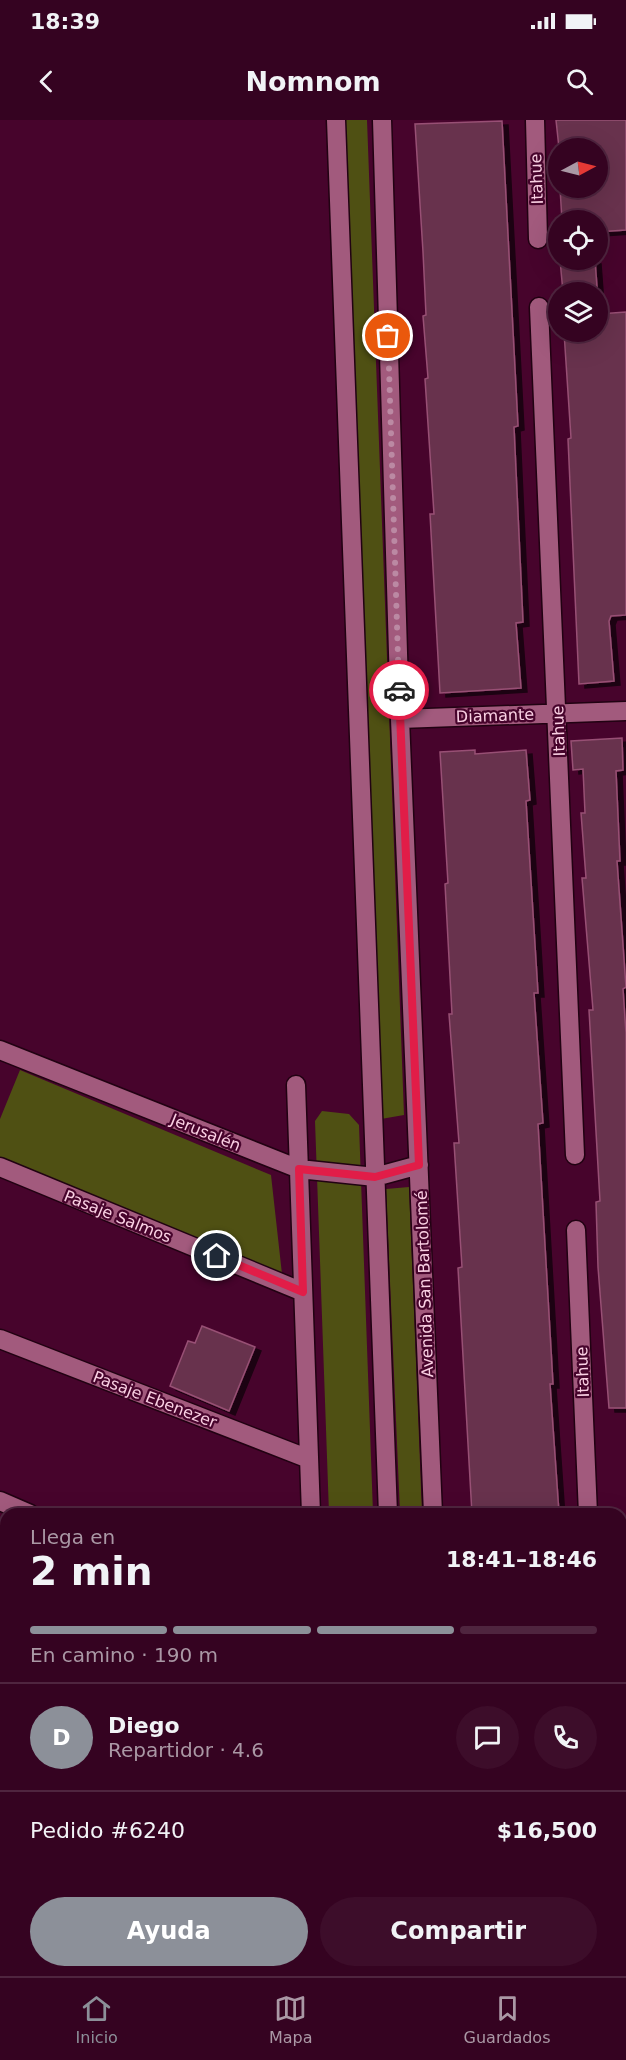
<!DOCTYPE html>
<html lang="es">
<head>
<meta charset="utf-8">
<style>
	body { margin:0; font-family:"DejaVu Sans",sans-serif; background:#3d0d2a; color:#f1f3f6; height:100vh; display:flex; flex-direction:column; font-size:22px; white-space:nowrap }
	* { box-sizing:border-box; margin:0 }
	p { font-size:20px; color:#aa98a5 }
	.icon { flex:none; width:33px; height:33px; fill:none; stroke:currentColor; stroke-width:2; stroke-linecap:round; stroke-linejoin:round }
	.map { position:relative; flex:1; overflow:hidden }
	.panel { position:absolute; left:0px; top:1388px; width:627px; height:470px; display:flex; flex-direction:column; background:#350321; border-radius:18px 18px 0 0; box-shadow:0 6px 24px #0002,0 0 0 2px #4f253f }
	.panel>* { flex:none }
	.needle { width:39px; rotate:83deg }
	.tools { position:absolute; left:548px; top:18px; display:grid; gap:12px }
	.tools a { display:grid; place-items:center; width:60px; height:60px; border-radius:50%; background:#350321; box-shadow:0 6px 24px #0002,0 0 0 2px #4f253f; font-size:30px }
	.pin { position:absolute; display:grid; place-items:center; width:51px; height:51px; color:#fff; margin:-26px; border:3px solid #fff; border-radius:50%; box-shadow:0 2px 6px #0007 }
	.courier { position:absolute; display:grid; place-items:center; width:60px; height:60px; margin:-30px; border:4px solid #e11d48; border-radius:50%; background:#fff; color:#222; box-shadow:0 2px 8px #0007 }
	.head em { font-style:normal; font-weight:600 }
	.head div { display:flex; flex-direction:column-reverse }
	.head { display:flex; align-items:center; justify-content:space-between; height:102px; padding:0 30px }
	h1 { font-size:39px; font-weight:600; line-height:45px }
	.bar { display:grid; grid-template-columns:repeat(4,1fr); gap:9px 6px; align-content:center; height:72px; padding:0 30px }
	.bar i { height:8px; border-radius:4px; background:#4f253f }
	.bar .selected { background:#8c9099 }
	.bar p { grid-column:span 4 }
	.line { display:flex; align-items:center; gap:15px; padding:0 30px; border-top:2px solid #4f253f }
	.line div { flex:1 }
	.round { display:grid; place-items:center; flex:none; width:63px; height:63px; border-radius:32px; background:#3d0d2a }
	.button { display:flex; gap:12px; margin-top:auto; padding:12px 30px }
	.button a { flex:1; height:69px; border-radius:36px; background:#8c9099; color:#fff; font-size:24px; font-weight:600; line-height:69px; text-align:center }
	.button a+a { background:#3d0d2a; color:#f1f3f6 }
	.status { display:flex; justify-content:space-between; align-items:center; height:42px; padding:0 30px; background:#350321; direction:ltr }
	.status svg { height:16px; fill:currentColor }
	header { display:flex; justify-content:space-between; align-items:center; height:78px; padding:0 30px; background:#350321; font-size:27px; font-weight:600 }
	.dock { display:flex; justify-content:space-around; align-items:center; height:84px; border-top:2px solid #4f253f; background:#350321; font-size:16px; color:#aa98a5 }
	.dock a { display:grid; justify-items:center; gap:3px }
	.dock .selected { color:#8c9099 }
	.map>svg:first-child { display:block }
	.green { fill:#4f5013 }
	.building { fill:#67334d; stroke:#985074; stroke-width:1.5; filter:url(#shadow) }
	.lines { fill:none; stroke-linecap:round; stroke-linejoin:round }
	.street-casing { stroke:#210212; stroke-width:21 }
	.street { stroke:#a25a7d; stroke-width:18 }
	.done { stroke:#bb89a3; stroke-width:6; stroke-dasharray:0 10.8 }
	.route { stroke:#e11d48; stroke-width:8 }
	.labels { text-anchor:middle; stroke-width:4.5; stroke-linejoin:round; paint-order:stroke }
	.street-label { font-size:16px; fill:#fad0e3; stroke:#47042c }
</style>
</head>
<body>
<div class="status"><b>18:39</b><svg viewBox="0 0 49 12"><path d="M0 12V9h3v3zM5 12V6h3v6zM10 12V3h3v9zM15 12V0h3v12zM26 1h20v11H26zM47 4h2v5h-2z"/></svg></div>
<header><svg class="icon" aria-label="back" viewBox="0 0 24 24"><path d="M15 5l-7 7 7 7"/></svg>Nomnom<svg class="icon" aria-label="search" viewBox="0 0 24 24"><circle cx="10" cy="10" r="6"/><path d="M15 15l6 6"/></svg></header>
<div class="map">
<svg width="626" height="1856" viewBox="0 0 626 1856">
	<defs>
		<filter id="shadow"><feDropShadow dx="6" dy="4" stdDeviation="0" flood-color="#0009"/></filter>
	</defs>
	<rect width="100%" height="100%" fill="#47042c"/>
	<path class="green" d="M342,0H367L404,995L381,999Z
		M20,950L271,1055L282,1154L0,1037V999Z
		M322,991L349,994L359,1005L373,1393H329L315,1001Z
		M409,1067L422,1393V1394L400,1393L386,1069Z
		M0,1662L6,1664V1851H240L238,1856H0Z"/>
	<path class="building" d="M556,0H626V110L597,112V100H562L560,68H597V28H559Z
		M502,1L518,306L514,307L523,502L516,503L521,568L440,573L430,394H434L425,259L428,258L423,196L426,195L423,132L415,4Z
		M560,140H595L599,194L626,192V495L611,496L609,501L614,561L579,564L568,319L571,318L564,212H597V172H563Z
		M622,618L623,650L616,651L620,741H617L626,867L623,869L626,913V1288H609L598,1147L596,1082L600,1081L589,890H593L582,758H586L581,693H585L583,649L573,650L571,621Z
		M475,630V634L526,630L530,680L526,681L538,873H534L543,1003L538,1004L553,1264H550L559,1393L472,1394L458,1148L462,1147L454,1023H459L449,894H452L445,764L448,763L440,632Z
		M202,1206L255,1227L229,1291L170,1266L188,1221L195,1223Z"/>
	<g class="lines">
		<defs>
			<path id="street" d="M336,0L388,1394
				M382,0L400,599L433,1394
				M535,0L538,119
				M539,187L575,1035
				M400,599L626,591
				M0,930L299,1049L375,1057L419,1045
				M296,965L311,1394
				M0,1047L303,1172
				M576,1110L588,1394
				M0,1219L309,1339
				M0,1381L30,1394
				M621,1498H626
				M0,1540L6,1543
				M573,1851L586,1856"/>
		</defs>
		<use href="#street" class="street-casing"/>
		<use href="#street" class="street"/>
	</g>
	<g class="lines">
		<path class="done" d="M388,216L399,570"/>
		<path class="route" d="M217,1136L303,1172L299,1049L375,1057L419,1045L399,570"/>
	</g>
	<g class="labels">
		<g class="street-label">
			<text transform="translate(536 59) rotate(-92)" y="6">Itahue</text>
			<text transform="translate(495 595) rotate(-2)" y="6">Diamante</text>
			<text transform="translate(558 611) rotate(-92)" y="6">Itahue</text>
			<text transform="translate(206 1012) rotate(22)" y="6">Jerusalén</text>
			<text transform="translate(118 1096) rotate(22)" y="6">Pasaje Salmos</text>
			<text transform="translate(424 1164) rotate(-92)" y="6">Avenida San Bartolomé</text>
			<text transform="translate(582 1252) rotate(-92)" y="6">Itahue</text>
			<text transform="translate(155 1279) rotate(21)" y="6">Pasaje Ebenezer</text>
		</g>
	</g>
</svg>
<div class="tools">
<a><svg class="needle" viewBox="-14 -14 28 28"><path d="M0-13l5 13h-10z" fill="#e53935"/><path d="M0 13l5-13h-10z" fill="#aa98a5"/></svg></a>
<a><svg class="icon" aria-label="locate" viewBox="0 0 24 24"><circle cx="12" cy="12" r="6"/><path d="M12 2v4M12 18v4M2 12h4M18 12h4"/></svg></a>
<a><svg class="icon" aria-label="layers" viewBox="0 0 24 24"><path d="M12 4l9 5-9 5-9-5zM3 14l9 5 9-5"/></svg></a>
</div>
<div class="pin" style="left:388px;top:216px;background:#ea580c"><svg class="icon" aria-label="bag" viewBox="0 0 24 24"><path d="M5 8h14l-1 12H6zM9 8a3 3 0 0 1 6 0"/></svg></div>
<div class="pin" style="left:217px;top:1136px;background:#1f2937"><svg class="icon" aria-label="home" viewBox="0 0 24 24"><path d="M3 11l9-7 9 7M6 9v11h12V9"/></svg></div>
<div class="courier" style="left:399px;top:570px"><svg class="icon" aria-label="car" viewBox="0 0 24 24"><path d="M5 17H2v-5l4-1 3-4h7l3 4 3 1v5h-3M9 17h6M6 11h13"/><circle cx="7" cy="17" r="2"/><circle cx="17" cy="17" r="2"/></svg></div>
<section class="panel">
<div class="head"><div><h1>2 min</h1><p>Llega en</p></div><em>18:41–18:46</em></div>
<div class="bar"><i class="selected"></i><i class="selected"></i><i class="selected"></i><i></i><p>En camino · 190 m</p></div>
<div class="line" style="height:108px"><b class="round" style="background:#8c9099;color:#fff">D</b><div><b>Diego</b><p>Repartidor · 4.6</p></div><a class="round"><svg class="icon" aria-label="chat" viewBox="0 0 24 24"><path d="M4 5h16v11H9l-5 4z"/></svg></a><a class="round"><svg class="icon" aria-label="phone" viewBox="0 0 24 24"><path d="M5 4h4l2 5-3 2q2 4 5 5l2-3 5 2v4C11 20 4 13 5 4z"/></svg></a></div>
<div class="line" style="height:78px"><div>Pedido #6240</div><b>$16,500</b></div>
<div class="button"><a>Ayuda</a><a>Compartir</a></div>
</section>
</div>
<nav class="dock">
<a class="selected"><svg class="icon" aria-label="home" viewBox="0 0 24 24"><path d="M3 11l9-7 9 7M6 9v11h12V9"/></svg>Inicio</a>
<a><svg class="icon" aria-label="map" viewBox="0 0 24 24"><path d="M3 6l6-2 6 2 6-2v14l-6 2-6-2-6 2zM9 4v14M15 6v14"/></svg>Mapa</a>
<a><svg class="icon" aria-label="saved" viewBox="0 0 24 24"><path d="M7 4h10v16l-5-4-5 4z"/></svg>Guardados</a>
</nav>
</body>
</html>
